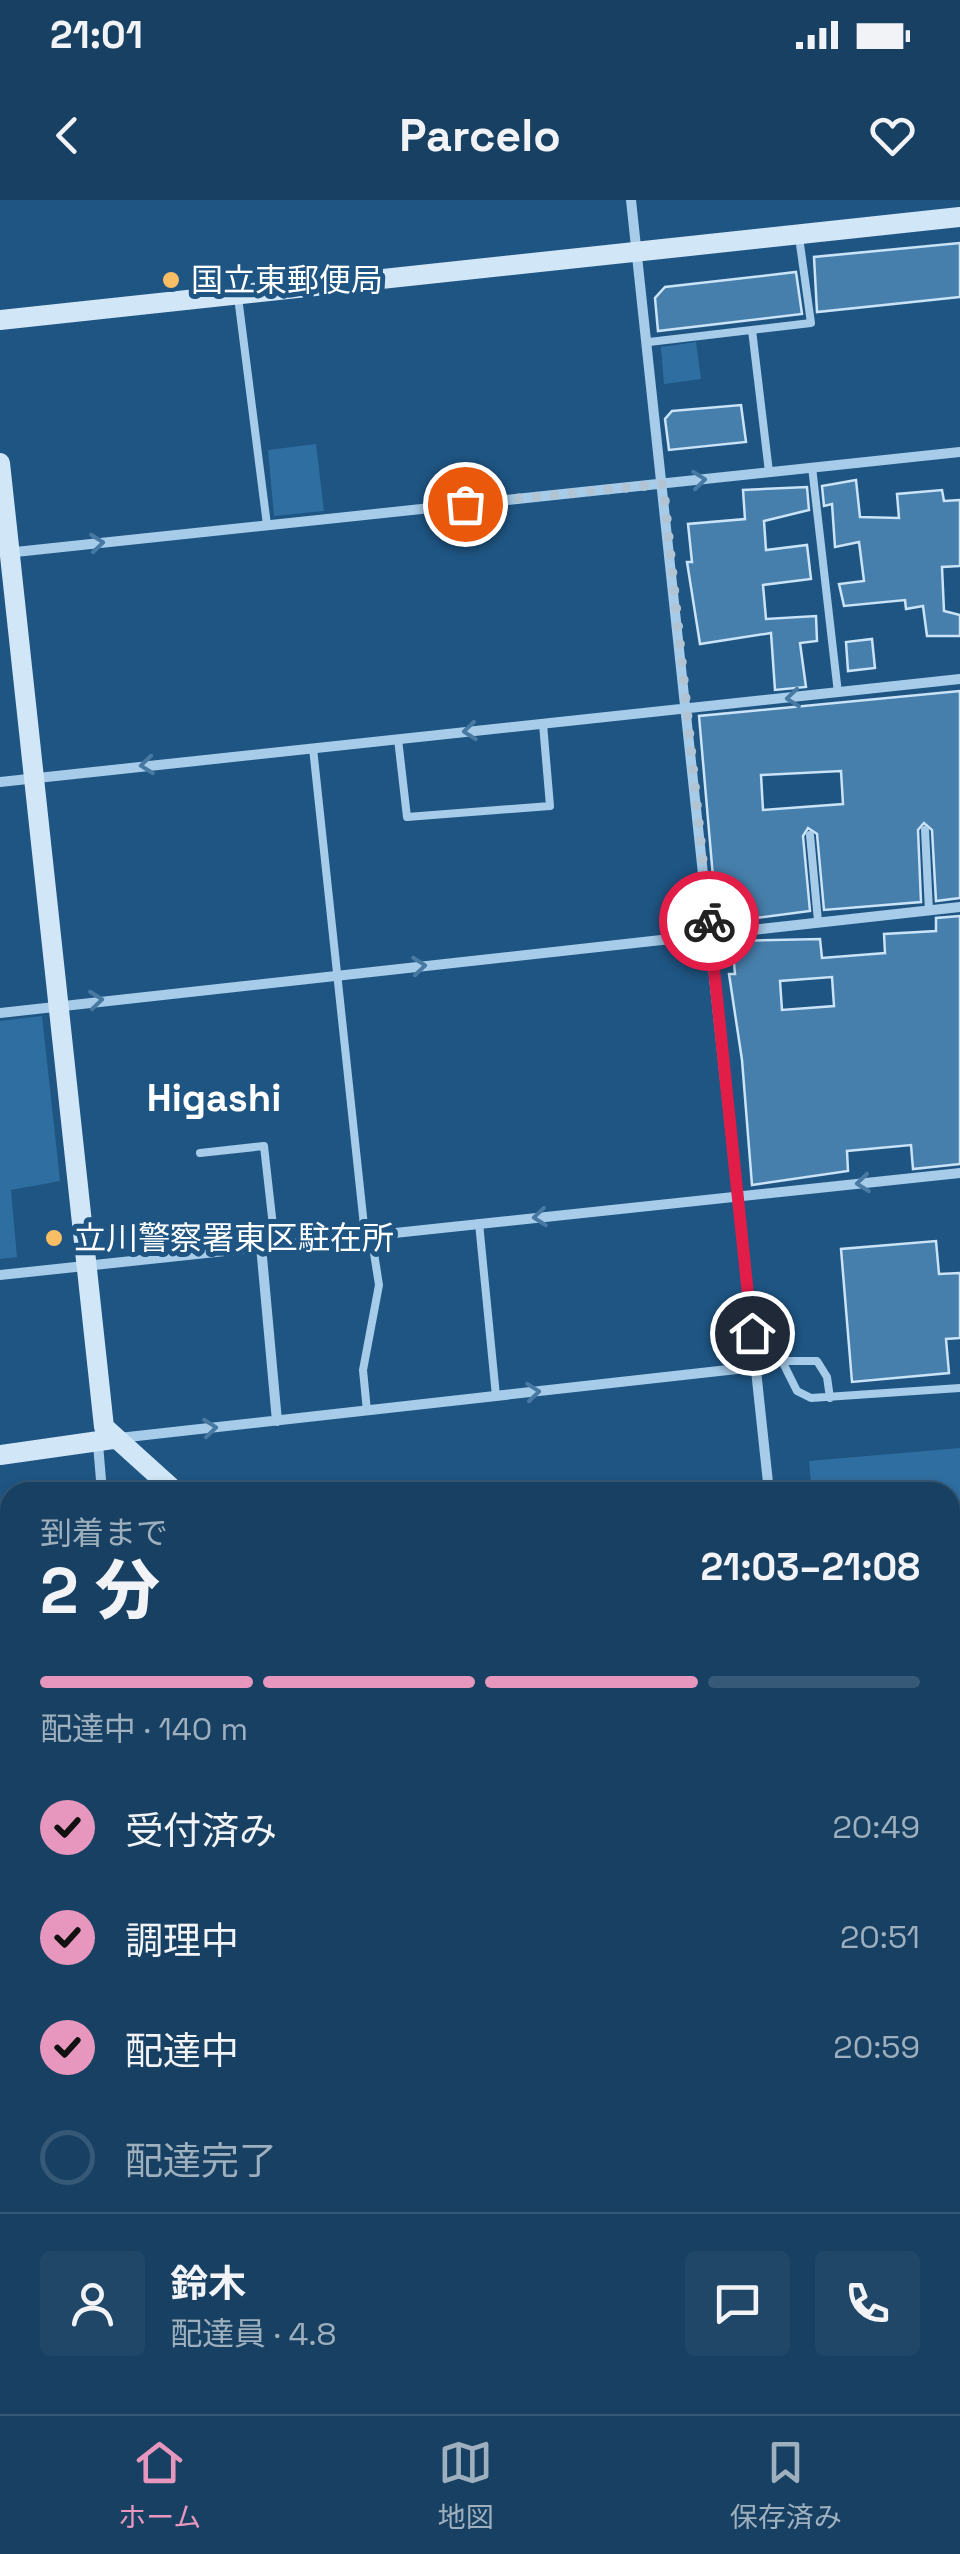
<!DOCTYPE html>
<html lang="ja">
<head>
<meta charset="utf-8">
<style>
	body { margin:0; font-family:"Space Grotesk","Noto Sans JP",sans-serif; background:#204768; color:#f1f3f6; height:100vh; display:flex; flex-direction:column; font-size:38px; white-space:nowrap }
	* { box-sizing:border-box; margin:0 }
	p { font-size:32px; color:#9eafbe }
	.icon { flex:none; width:55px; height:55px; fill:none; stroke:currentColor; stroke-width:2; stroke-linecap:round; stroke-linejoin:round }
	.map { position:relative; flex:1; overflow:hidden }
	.details { position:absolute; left:0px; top:1282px; width:960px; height:932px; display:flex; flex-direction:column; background:#174062; border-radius:30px 30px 0 0; box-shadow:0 2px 8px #0004,0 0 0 2px #365977 }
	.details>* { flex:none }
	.pin { position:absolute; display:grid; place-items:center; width:85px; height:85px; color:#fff; margin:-42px; border:5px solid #fff; border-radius:50%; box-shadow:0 2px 10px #0007 }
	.courier { position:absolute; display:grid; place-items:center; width:100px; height:100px; margin:-50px; border:8px solid #e11d48; border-radius:50%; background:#fff; color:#222; box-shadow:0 2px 12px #0007 }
	.headline em { font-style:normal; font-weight:800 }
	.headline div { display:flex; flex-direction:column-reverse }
	.headline { display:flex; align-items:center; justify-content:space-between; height:170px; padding:0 40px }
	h1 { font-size:65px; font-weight:800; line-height:75px }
	.bar { display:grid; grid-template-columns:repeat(4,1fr); gap:15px 10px; align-content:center; height:120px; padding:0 40px }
	.bar i { height:12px; border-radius:8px; background:#365977 }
	.bar .active { background:#e797bd }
	.bar p { grid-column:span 4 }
	.line { display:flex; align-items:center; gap:25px; padding:0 40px; border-top:2px solid #365977 }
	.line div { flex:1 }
	.round { display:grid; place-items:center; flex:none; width:105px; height:105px; border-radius:10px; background:#204768 }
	ol { padding:0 40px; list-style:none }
	li { display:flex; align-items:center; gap:30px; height:110px }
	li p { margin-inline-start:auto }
	li .icon { padding:10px; border-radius:50%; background:#e797bd; color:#111; stroke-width:4 }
	li:last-child { color:#9eafbe }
	li i { width:55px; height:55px; border:5px solid #365977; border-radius:50% }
	.status { display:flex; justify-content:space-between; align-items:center; height:70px; padding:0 50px; background:#174062; direction:ltr }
	.status svg { height:28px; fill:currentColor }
	header { display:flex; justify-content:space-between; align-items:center; height:130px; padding:0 40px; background:#174062; font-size:45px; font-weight:800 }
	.tab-bar { display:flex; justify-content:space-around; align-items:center; height:140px; border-top:2px solid #365977; background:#174062; font-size:28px; color:#9eafbe }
	.tab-bar a { display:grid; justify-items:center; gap:5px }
	.tab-bar .active { color:#e797bd }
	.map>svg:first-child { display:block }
	.green { fill:#2f6ea0 }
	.building { fill:#477fac; stroke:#cae3f7; stroke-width:2.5; fill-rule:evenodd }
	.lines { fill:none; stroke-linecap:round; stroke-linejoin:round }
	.lane { stroke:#a6cce9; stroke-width:8 }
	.street { stroke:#a6cce9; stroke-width:10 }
	.secondary { stroke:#d1e6f7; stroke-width:20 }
	.oneway { stroke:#4879a2 }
	.done { stroke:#b1c4d4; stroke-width:10; stroke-dasharray:0 18 }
	.route { stroke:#e11d48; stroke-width:12 }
	.poi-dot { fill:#f7be66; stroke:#1f5583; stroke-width:4 }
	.labels { text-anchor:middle; stroke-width:10; stroke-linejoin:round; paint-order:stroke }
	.poi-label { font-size:32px; fill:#fff; stroke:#1f5583; text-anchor:start }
	.quarter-label { font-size:38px; font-weight:bold; fill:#fff; stroke:#1f5583 }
</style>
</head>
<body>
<div class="status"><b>21:01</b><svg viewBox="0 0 49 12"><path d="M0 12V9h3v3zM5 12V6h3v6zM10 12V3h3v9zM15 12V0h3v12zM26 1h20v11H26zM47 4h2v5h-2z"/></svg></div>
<header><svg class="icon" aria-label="back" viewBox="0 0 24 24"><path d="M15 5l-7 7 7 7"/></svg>Parcelo<svg class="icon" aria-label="heart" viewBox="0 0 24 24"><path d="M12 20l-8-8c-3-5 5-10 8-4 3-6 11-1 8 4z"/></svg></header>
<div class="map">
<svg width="960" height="2214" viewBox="0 0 960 2214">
	<rect width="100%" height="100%" fill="#1f5583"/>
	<path class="green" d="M696,142L701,179L664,184L661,147Z
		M316,244L324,311L274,316L268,250Z
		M42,816L60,981L11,990L17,1057L0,1059V821Z
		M960,1248V1487L950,1488V1292H812L809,1261Z"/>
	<path class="building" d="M960,43V97L817,112L814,57Z
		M796,72L802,114L658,131L655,98L665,87Z
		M741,205L746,242L669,250L665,219L672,211Z
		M856,280L860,317L899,318L897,294L942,290L944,301L960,300V366L942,367L944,411L960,415V436H927L923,406L906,409L905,400L844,406L839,384L864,381L859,342L835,347L832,304L824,306L822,286Z
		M807,287L809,310L764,321L766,350L807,345L811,379L763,385L766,419L816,416L817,441L800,443L806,487L775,490L771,433L700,444L687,362H692L688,324L745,319L743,290Z
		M872,439L875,468L848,471L846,442Z
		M960,491V698L936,701L932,630L924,623L918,630L921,702L824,710L817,634L808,628L803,636L810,711L717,723L699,516ZM841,571L843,604L763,610L761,575Z
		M960,716V964L913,969L911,945L847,951L848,971L752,985L742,860L729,774H735L732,741L820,739L822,758L885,753L884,734L936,731V718ZM832,777L834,806L782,810L780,781Z
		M936,1041L939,1074L960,1073V1138L946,1139L949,1173L852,1182L841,1049Z"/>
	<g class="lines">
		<path class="lane" d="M238,97L267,325
			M752,130L769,272
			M649,142L811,123L799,37
			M812,267L838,493
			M398,539L407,617L550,606L543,524
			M313,548L365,1035
			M925,630L929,711
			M810,635L818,721
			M200,953L264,946L275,1044
			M479,1023L496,1196
			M770,1160L783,1163L797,1191L811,1198L960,1188
			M780,1161H817L827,1177L830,1198
			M367,1211L363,1170L379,1085L371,1034
			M0,1371L10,1370
			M950,1506L960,1505
			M768,2205L769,2214"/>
		<path class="street" d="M631,0L769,1292
			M6,353L960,252
			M0,582L960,479
			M0,813L960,707
			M261,1046L277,1221
			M0,1075L960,973
			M119,1238L755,1167
			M98,1244L102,1292
			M0,1477L10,1476
			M0,1660L10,1658
			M950,1784L960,1783
			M0,1887L10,1886
			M950,2012L960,2011
			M3,2113H10
			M201,2205L202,2214
			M869,2205L870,2214"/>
		<path class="secondary" d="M0,120L960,17
			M0,263L104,1227L176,1292
			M0,1255L113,1239
			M950,1913L960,1921"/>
	</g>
	<defs><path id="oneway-chevron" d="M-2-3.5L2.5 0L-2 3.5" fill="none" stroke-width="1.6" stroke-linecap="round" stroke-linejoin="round" transform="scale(2.5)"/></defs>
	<g class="oneway">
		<use href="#oneway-chevron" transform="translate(699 280) rotate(-6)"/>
		<use href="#oneway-chevron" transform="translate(97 343) rotate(-6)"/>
		<use href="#oneway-chevron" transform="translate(793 498) rotate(174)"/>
		<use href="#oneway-chevron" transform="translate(470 531) rotate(174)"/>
		<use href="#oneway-chevron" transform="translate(147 565) rotate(174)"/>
		<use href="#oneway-chevron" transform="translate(419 766) rotate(-6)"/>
		<use href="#oneway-chevron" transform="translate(96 800) rotate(-6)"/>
		<use href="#oneway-chevron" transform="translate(863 983) rotate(174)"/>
		<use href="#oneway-chevron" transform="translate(540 1017) rotate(174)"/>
		<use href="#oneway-chevron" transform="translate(533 1192) rotate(-6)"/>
		<use href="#oneway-chevron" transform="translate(210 1228) rotate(-6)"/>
	</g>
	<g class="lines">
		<path class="done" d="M465,304L663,284L709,721"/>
		<path class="route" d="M709,721L752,1133"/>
	</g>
	<g class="poi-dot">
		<circle cx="171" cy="80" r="10"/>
		<circle cx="54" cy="1038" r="10"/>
	</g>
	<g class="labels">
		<g class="poi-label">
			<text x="191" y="91">国立東郵便局</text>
			<text x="74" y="1049">立川警察署東区駐在所</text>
		</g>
		<g class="quarter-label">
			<text x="214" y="911">Higashi</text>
		</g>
	</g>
</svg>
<div class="pin" style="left:465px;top:304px;background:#ea580c"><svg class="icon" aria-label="bag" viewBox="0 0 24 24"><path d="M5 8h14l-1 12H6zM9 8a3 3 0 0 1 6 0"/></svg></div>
<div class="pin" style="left:752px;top:1133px;background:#1f2937"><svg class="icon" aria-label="home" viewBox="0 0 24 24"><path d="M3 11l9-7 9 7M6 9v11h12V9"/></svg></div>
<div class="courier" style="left:709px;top:721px"><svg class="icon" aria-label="bike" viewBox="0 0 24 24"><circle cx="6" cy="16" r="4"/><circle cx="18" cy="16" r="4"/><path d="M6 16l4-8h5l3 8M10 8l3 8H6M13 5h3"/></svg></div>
<section class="details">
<div class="headline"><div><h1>2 分</h1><p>到着まで</p></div><em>21:03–21:08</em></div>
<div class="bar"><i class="active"></i><i class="active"></i><i class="active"></i><i></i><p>配達中 · 140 m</p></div>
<ol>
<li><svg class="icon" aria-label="check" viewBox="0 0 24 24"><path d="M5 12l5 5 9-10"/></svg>受付済み<p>20:49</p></li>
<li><svg class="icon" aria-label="check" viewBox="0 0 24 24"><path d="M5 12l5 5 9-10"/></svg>調理中<p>20:51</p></li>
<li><svg class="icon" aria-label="check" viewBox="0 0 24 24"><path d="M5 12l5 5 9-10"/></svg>配達中<p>20:59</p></li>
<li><i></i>配達完了</li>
</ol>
<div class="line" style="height:180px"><a class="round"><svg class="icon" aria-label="person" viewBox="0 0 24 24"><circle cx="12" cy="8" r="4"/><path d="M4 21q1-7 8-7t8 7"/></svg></a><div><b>鈴木</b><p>配達員 · 4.8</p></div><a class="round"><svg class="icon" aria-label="chat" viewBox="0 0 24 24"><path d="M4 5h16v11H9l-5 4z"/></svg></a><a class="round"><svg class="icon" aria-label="phone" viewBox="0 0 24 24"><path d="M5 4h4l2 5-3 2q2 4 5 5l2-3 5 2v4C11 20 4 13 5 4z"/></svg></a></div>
</section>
</div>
<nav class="tab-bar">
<a class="active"><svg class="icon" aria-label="home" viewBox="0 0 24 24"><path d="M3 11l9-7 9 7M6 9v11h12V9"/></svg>ホーム</a>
<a><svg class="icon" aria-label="map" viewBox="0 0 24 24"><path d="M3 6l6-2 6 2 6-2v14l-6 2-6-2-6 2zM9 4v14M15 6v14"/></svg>地図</a>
<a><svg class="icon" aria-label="saved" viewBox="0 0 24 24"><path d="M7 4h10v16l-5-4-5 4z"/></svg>保存済み</a>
</nav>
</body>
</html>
